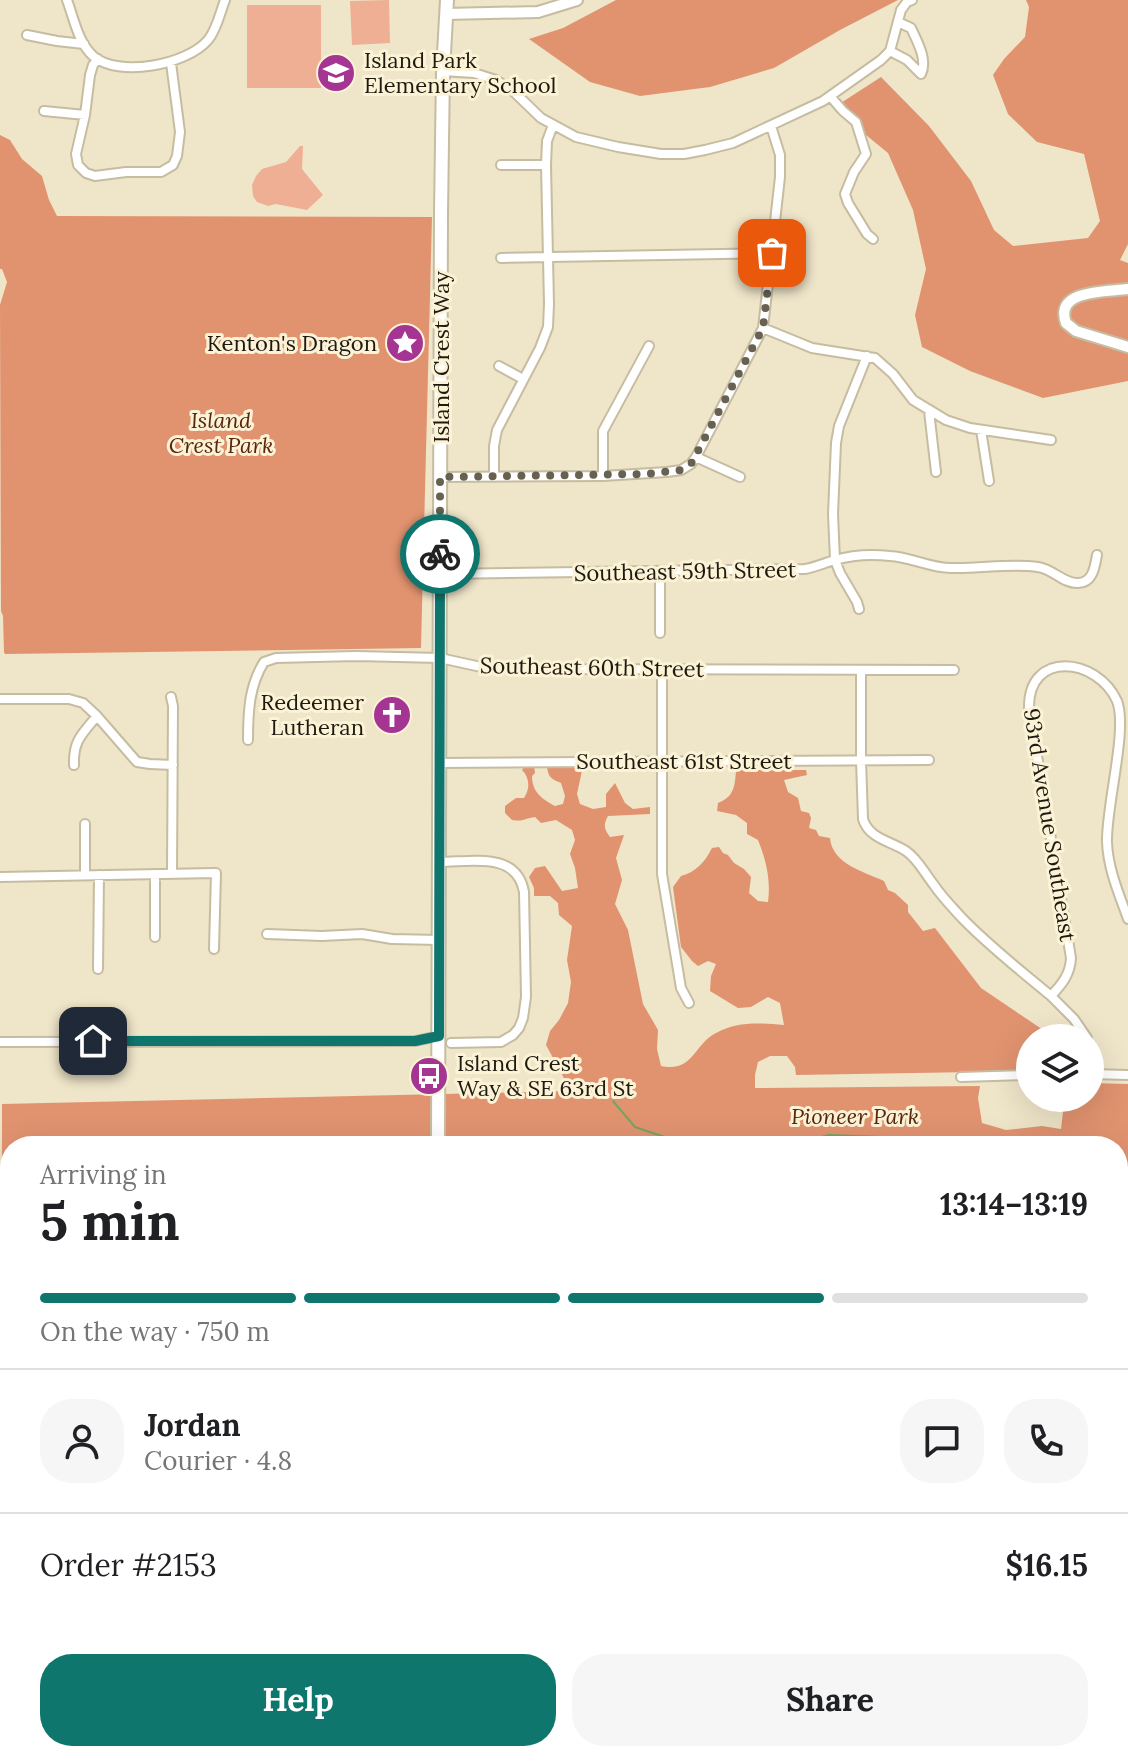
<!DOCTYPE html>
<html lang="en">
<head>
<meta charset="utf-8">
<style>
	body { margin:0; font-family:Lora,serif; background:#f6f6f6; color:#202124; height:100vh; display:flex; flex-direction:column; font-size:30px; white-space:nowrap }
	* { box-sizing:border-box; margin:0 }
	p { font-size:26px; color:#757577 }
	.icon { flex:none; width:44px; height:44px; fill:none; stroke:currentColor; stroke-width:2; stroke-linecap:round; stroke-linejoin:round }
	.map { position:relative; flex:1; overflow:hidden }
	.panel { position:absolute; left:0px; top:1136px; width:1128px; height:626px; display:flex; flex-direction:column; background:#fff; border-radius:32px 32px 0 0; box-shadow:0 8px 32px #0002 }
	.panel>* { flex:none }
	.buttons { position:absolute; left:1016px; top:1024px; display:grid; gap:16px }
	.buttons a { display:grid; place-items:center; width:88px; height:88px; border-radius:50%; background:#fff; box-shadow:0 8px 32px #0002; font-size:40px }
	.pin { position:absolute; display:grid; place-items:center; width:68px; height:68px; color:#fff; margin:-34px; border-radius:16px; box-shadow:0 4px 12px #0006 }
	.courier { position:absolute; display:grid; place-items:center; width:80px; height:80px; margin:-40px; border:6px solid #0f766e; border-radius:50%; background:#fff; color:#222; box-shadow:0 2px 10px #0007 }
	.headline em { font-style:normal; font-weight:700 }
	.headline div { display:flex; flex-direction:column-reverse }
	.headline { display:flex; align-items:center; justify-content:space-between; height:136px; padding:0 40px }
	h1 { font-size:52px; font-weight:700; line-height:60px }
	.bar { display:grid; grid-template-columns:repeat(4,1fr); gap:12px 8px; align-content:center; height:96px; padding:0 40px }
	.bar i { height:10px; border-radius:6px; background:#e0e0e0 }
	.bar .current { background:#0f766e }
	.bar p { grid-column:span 4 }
	.line { display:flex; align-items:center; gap:20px; padding:0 40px; border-top:2px solid #e0e0e0 }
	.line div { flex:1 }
	.round { display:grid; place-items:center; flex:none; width:84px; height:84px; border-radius:32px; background:#f6f6f6 }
	.primary-button { display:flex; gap:16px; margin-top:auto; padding:16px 40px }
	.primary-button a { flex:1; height:92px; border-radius:32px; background:#0f766e; color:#fff; font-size:32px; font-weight:700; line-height:92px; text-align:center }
	.primary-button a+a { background:#f6f6f6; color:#202124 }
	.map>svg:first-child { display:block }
	.green { fill:#eeaf94 }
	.forest { fill:#e19370 }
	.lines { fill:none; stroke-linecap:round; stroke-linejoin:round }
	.stream { stroke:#74a462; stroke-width:2 }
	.minor-casing { stroke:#c6bca1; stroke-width:12 }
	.tertiary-casing { stroke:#c6bca1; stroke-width:14 }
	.secondary-casing { stroke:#c6bca1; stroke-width:16 }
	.minor { stroke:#fff; stroke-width:8 }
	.tertiary { stroke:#fff; stroke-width:10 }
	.secondary { stroke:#fff; stroke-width:12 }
	.done { stroke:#676151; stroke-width:8; stroke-dasharray:0 14.4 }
	.route { stroke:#0f766e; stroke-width:10 }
	.labels { text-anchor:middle; stroke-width:6; stroke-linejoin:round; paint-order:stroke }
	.poi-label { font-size:22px; fill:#1e1a10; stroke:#fcf2d6; text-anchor:start }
	.street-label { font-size:22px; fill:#1e1a10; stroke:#fcf2d6 }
	.park-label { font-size:22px; font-style:italic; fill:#59270e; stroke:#fcf2d6 }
</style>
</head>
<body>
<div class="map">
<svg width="1128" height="1761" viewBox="0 0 1128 1761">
	<rect width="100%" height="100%" fill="#efe5c9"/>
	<path class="green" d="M389,0L390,43L352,45L350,1Z
		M247,5H321V88H247Z
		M300,146H303L302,169L323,195L307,210L276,204L268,206L257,202L253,196L252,185L256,176L262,169L286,162Z"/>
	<path class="forest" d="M616,0H898L840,30L774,68L710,87L640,96L590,82L529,39L563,28Z
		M1026,0H1128V244L1120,260L1128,263V381L1043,398L970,371L922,347L915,315L926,269L913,210L888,153L833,108L881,77L929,126L971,181L994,230L1013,246L1088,238L1100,221L1084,154L1037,142L1008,114L993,75L1004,59L1025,37L1029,7Z
		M0,135L10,140L22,159L42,176L49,200L57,216L432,217L421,648L5,654L4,652L3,616L1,611L0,305L7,282L2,269H0Z
		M525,766H534L535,773L532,776C532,792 542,799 555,806L563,804L565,796L561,783C551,779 548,777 547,766H583L577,794L580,804L593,809L606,807V794L615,783L625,803L633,809L650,807V814L608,816C603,825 604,829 610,837L624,835L616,858L622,880L615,904L628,930L643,1004L658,1030L657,1049L661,1066C693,1073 694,1044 716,1033C737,1021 760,1023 784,1025L780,1003L768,997L751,1007L738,1008L710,991L711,976L716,964L708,961L698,966L692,961L681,947L673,887L681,876C696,872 705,862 712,848L719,847L723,853L728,855L734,863L744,869L751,877L749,893L758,901L768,902C771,880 766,860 758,840L747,834V823L736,815L717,811L718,803C734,797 735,786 736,770H806L807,775L784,780L788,792L798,798L801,811L809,813L811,818L809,828L816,830L819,836L830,838C832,864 865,872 884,881L888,890L895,893L908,905V912L923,931L935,928L981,988L1055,1038H1030V1071L796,1075L795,1067L787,1056H770L758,1062L755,1075V1088L980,1086L978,1098L982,1123L1006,1130L1042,1126L1061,1129L1064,1103L1050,1098H1090V1083L1128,1084V1436L1118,1437V1146H10V1535H1L2,1104L571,1091L546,1045L550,1031L559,1020L568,1003L571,982L567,960L572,926L559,915L558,903L550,896H534V888L529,877L535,868L545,866L562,891L578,888L575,868L570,854L575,840L572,830L556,820L541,823L535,817C525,818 524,822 512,820L505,813V806L516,798H524C530,789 530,778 522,770Z
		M439,1752H880V1761H439Z"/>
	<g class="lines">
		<path class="stream" d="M613,1101L635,1127L691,1146
			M787,1146L829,1135L881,1137L933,1146
			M1118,1236L1128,1242"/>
		<defs>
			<path id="minor" d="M67,0C74,19 78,42 93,56C118,78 187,65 208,40C217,29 220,13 225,0
				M27,35L57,41L84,44
				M890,51L907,60L921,74C928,60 917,41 911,28L898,22
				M98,59L93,65L90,75L85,115L76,154L78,165L86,173L95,176L126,172H161L173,165L177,156L180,132L171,63
				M443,71L474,73L496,80L513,91L541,118L576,137L618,147L661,154H684L705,150L733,143L823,101L881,60L890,51L901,10L907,2L912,0
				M830,96L843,111L856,122L866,154L854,172L845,194L848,203L867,234L873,239
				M44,111L85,115
				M501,165H546
				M501,258L772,253
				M763,328L812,348L875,358L893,374L913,400L946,420L970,428L1051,440
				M499,366L523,379
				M929,411L936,472
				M981,430L989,481
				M696,457L763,328L780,177V155L771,126
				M603,476V431L649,346
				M440,477L603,476L667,472L681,470L691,464L696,457L740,477
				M494,477V446L497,430L540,348L548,327L549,304L546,165L547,141L553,125
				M660,572V633
				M440,574L805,569C816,567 824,563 835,560C852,555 873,554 890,556C911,557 930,568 951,568C980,569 1010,563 1038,567C1053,569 1064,584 1078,583C1093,583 1095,566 1097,555
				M859,609L857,602L840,573L835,560L833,514L836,443L839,426L867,356
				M662,670V874L681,988L689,1003
				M861,670V760L863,819C869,839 891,841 906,851C918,859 925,874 934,885C942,897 952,907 962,918C989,946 1021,971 1051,996
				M171,697L173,706L172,874
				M0,699H69L83,703L97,716L137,762L150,764L173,765
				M248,740C248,712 249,686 264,662L276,658L356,656L440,658L481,667L537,669L954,670
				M440,763L929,760
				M74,765C73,741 82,734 97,716
				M440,862C471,862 517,851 524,892L526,997L523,1018L519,1028L513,1035L501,1042L451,1043
				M85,875V824
				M0,877L216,873L214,949
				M267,934L322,936L362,934L392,939L439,940
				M155,937V874
				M98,969L99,875
				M1087,1038L1074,1019L1051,996C1062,984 1070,975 1071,958L1029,708C1028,650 1097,657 1117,701C1128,729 1106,806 1107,842C1108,869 1119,894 1128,919
				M0,1042L415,1041L439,1036
				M1090,1074L1128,1075
				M961,1077L1030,1075
				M0,1712H10
				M881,1752V1761
				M432,1761V1752
				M976,1761V1752"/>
			<path id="tertiary" d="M446,14L538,12L577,0
				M1128,289C1107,292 1054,289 1066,323L1076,331L1128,347
				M1118,1184L1128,1187
				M1118,1303L1128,1313
				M0,1540H10
				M1118,1737H1128
				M901,1752L906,1761
				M1058,1761L1061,1752"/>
			<path id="secondary" d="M438,1146L441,213L443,71L447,0"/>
		</defs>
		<use href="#minor" class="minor-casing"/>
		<use href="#tertiary" class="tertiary-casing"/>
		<use href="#secondary" class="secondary-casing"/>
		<use href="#minor" class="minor"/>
		<use href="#tertiary" class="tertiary"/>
		<use href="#secondary" class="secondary"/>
	</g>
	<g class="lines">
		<path class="done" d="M440,554V477L646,474L681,470L691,464L763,328L772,253"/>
		<path class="route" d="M93,1041H415L439,1036L440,554"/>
	</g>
	<defs>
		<symbol id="school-disc" viewBox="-11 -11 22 22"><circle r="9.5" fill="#a43592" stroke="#fcf2d6"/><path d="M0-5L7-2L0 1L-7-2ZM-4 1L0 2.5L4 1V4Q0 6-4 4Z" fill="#fff"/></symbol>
		<symbol id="sight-disc" viewBox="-11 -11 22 22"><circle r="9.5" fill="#a43592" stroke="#fcf2d6"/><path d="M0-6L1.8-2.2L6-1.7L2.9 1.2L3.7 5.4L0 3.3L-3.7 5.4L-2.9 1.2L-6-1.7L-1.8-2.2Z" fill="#fff"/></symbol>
		<symbol id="church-disc" viewBox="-11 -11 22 22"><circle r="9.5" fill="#a43592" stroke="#fcf2d6"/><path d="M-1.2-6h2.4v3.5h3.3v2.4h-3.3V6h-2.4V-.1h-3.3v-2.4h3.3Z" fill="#fff"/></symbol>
		<symbol id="bus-disc" viewBox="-11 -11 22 22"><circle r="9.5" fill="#a43592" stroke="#fcf2d6"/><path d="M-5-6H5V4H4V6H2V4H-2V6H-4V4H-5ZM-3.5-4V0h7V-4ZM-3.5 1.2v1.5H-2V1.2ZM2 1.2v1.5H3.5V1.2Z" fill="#fff"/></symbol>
	</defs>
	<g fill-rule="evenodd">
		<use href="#school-disc" x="314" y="51" width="44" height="44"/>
		<use href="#sight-disc" x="383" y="321" width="44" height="44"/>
		<use href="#church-disc" x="370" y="693" width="44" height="44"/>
		<use href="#bus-disc" x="407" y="1054" width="44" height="44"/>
	</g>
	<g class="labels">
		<g class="poi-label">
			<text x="364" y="68">Island Park<tspan x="364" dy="25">Elementary School</tspan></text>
			<text x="377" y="351" text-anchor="end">Kenton's Dragon</text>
			<text x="364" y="710" text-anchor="end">Redeemer<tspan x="364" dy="25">Lutheran</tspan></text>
			<text x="457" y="1071">Island Crest<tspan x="457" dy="25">Way &amp; SE 63rd St</tspan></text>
		</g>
		<g class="street-label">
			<text transform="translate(441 357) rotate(-90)" y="8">Island Crest Way</text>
			<text transform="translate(685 571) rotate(-1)" y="8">Southeast 59th Street</text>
			<text transform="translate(592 667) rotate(1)" y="8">Southeast 60th Street</text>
			<text x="684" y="769">Southeast 61st Street</text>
			<text transform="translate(1050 825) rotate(81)" y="8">93rd Avenue Southeast</text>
		</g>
		<g class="park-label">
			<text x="221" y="428">Island<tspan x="221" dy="25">Crest Park</tspan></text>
			<text x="855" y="1124">Pioneer Park</text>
		</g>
	</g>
</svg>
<div class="buttons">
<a><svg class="icon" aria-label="layers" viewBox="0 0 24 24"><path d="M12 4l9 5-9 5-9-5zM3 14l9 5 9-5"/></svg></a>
</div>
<div class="pin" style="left:772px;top:253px;background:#ea580c"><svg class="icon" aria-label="bag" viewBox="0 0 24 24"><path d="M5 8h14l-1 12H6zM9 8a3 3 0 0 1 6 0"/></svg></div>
<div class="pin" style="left:93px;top:1041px;background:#1f2937"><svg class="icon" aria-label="home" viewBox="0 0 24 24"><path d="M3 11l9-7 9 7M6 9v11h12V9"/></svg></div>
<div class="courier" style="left:440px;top:554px"><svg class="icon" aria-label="bike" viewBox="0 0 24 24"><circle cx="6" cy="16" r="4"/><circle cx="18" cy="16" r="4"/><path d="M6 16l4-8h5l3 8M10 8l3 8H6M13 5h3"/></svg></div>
<section class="panel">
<div class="headline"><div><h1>5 min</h1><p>Arriving in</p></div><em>13:14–13:19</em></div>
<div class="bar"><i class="current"></i><i class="current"></i><i class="current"></i><i></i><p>On the way · 750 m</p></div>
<div class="line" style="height:144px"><a class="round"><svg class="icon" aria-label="person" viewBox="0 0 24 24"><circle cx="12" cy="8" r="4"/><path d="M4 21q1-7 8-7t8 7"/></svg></a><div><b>Jordan</b><p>Courier · 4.8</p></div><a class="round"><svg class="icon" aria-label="chat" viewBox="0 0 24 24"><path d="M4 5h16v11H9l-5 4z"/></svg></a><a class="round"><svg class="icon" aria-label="phone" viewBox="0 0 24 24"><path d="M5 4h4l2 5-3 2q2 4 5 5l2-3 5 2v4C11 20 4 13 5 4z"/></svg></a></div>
<div class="line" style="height:104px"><div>Order #2153</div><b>$16.15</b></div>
<div class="primary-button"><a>Help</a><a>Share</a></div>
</section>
</div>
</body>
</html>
